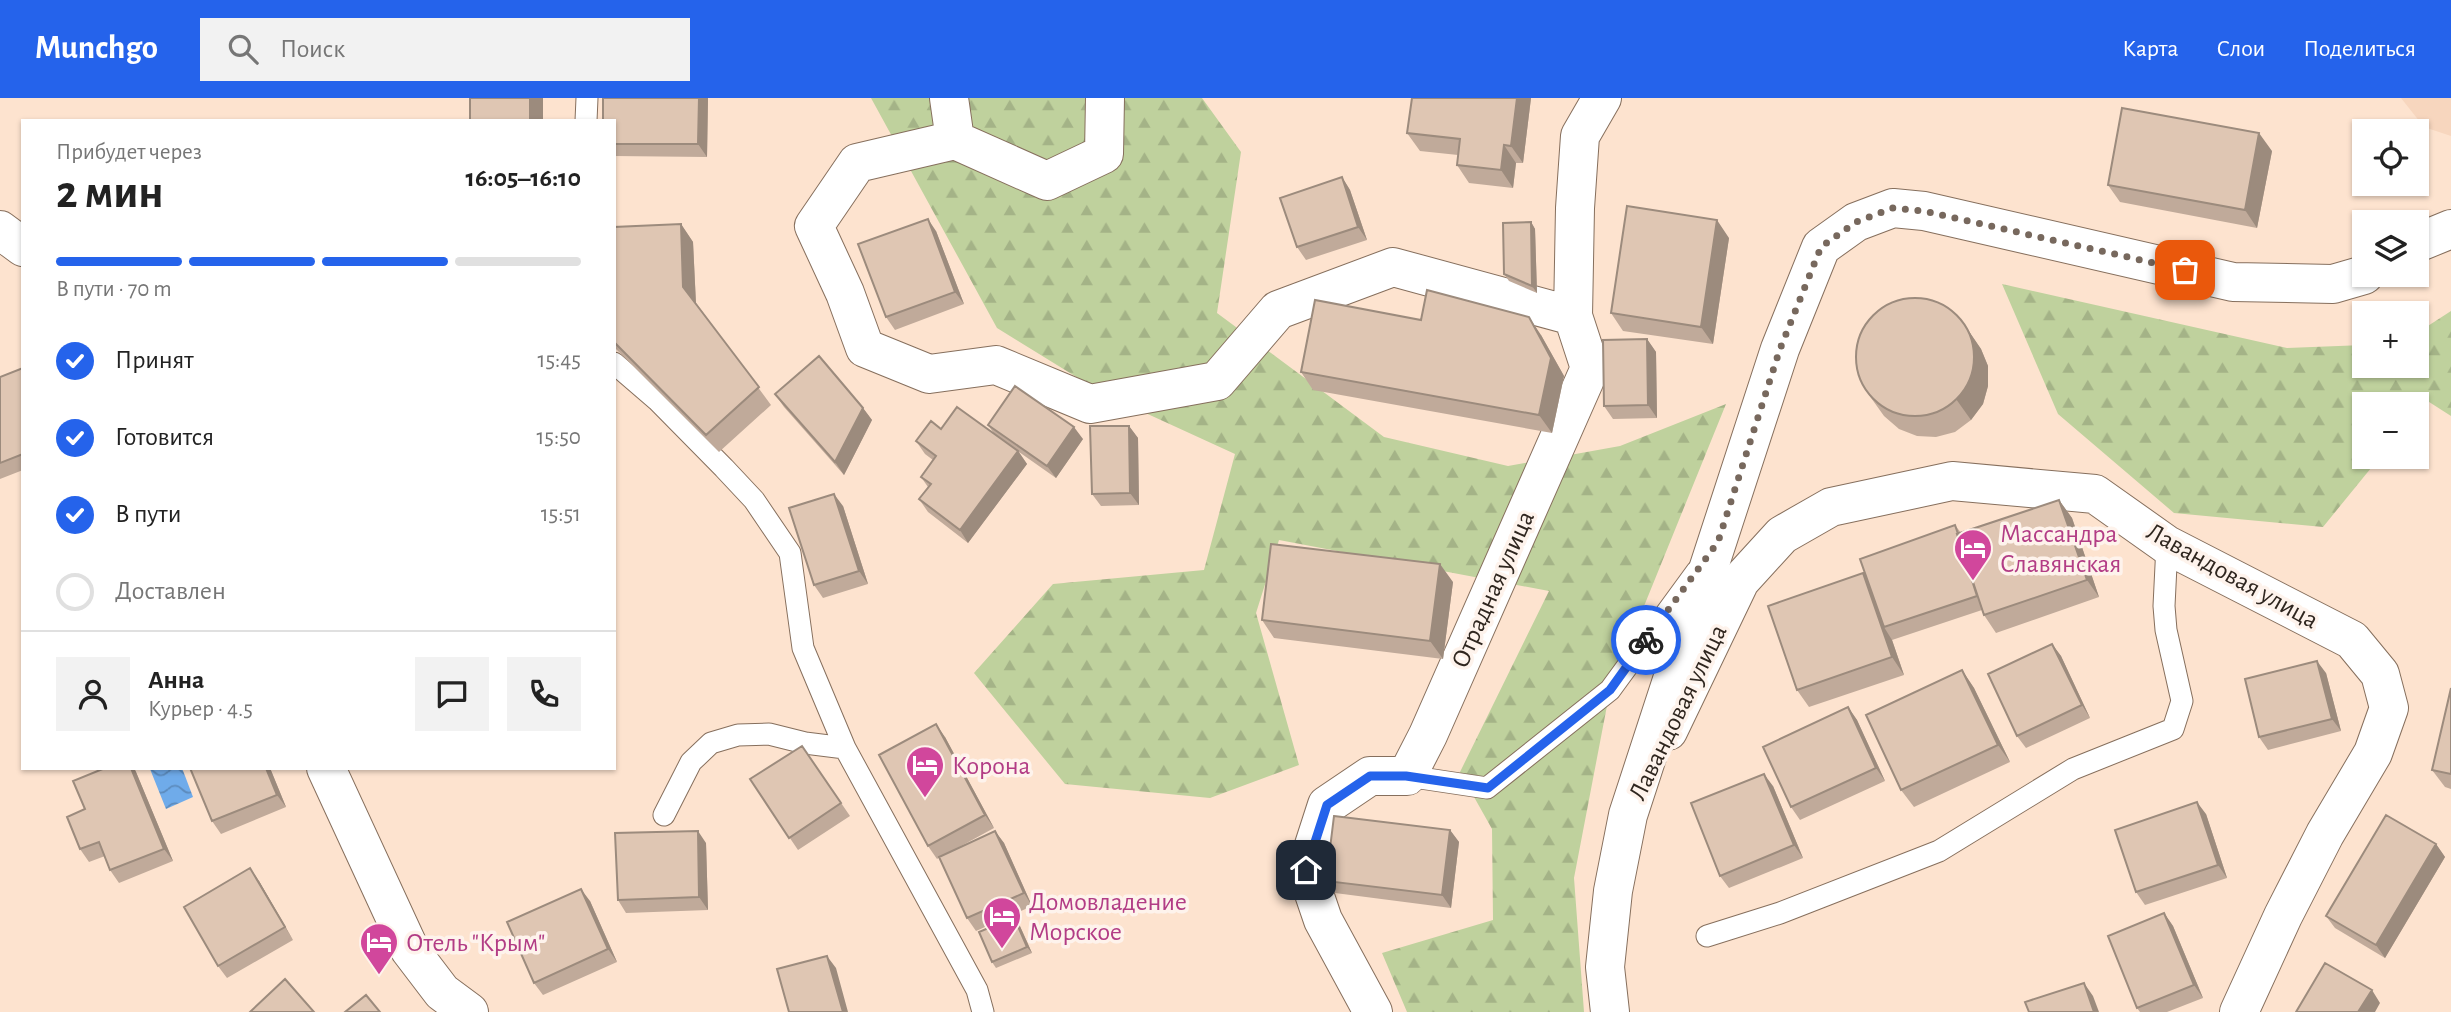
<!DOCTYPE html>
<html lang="ru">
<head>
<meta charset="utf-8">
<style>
	body { margin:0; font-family:"Alegreya Sans",sans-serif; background:#f2f2f2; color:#222; height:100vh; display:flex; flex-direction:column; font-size:26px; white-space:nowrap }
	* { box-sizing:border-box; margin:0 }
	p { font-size:23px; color:#767676 }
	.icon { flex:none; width:38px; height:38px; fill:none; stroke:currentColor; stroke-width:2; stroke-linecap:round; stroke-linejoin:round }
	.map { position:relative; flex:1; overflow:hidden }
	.details { position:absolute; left:21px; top:21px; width:595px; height:651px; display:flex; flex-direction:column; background:#fff; border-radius:0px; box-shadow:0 2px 5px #0004 }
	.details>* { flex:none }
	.tools { position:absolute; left:2352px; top:21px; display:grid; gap:14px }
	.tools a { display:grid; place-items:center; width:77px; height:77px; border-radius:0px; background:#fff; box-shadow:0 2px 5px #0004; font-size:35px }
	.pin { position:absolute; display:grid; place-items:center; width:60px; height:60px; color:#fff; margin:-30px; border-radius:14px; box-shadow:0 4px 10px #0006 }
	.courier { position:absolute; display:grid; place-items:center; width:70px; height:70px; margin:-35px; border:5px solid #2563eb; border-radius:50%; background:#fff; color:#222; box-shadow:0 2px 9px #0007 }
	.headline em { font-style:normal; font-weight:600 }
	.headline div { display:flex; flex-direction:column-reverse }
	.headline { display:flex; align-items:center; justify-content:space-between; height:119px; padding:0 35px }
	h1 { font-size:46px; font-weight:600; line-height:52px }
	.bar { display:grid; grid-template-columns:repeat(4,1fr); gap:10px 7px; align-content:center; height:84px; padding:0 35px }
	.bar i { height:9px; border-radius:5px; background:#e0e0e0 }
	.bar .selected { background:#2563eb }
	.bar p { grid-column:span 4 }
	.line { display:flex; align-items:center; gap:18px; padding:0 35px; border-top:2px solid #e0e0e0 }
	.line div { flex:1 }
	.round { display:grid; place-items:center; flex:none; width:74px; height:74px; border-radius:0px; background:#f2f2f2 }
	ol { padding:0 35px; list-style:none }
	li { display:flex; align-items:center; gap:21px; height:77px }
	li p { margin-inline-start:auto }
	li .icon { padding:7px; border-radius:50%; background:#2563eb; color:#fff; stroke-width:4 }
	li:last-child { color:#767676 }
	li i { width:38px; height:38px; border:4px solid #e0e0e0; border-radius:50% }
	header { display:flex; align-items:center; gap:42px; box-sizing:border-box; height:98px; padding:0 35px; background:#2563eb; color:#fff }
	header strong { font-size:33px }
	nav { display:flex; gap:38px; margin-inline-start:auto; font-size:24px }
	.search { width:490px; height:63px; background:#f2f2f2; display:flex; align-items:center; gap:18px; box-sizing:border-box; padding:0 24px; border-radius:0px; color:#767676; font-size:26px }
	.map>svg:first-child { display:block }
	.built { fill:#f7d6be }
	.forest { fill:url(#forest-firs) }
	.water { fill:url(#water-waves) }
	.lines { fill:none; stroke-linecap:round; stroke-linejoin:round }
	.service-casing { stroke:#866f5d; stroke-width:23 }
	.minor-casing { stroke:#866f5d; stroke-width:40 }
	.secondary-casing { stroke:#866f5d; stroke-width:40 }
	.service { stroke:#fff; stroke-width:21 }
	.minor { stroke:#fff; stroke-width:38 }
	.secondary { stroke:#fff; stroke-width:38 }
	.wall { fill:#c0aa9a }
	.shaded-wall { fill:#9c8b7d }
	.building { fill:#dfc6b3; stroke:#9c8b7d; stroke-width:2 }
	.done { stroke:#77685d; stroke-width:7; stroke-dasharray:0 12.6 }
	.route { stroke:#2563eb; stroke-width:9 }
	.labels { text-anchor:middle; stroke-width:7; stroke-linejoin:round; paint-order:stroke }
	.hotel-label { font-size:26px; fill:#b23c85; stroke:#fef3ec; text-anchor:start }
	.street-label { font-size:26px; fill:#2f261f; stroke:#fef3ec }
</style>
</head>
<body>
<header>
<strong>Munchgo</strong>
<div class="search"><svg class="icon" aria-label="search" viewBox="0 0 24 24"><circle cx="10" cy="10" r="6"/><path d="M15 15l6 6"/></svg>Поиск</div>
<nav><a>Карта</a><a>Слои</a><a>Поделиться</a></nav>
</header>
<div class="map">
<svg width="2451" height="914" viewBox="0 0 2451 914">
	<defs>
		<pattern id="forest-firs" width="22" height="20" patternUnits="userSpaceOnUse" patternTransform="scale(1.75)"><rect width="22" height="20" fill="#bfd19d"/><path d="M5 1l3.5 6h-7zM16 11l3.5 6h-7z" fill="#a4b387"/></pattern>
		<pattern id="water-waves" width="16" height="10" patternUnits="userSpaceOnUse" patternTransform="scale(1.75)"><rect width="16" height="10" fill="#6fabea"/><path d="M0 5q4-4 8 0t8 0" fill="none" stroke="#5c8bbd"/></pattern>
	</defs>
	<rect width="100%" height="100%" fill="#fde3cf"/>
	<path class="built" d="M2401,0H2451V38L2424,29Z"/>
	<path class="forest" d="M871,0H1202L1241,54L1217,215L1384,339L1508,368L1620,348L1726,306L1610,592L1574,780L1584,914H1407L1382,855L1493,822L1492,731L1460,674L1549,493L1279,442L1256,515L1299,667L1210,700L1065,686L974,575L1053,486L1204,472L1235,356L1104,296L997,230Z
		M2002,186L2287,250L2364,247V268H2417V235L2451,213V318L2426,302L2417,313V306H2364V359H2380L2323,429L2174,415L2058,316Z"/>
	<path class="water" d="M182,670L193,699L166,711L150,671Z"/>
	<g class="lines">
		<defs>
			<path id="service" d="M586,23L587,0
				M614,265L657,302L724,370L754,402L790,455L803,550L845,650L977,892L983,914
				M1407,678L1487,690L1610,592L1697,473
				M664,717L691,664L711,645L738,637L769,636L805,645L845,650
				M1707,838L1780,815L1939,753L2073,671L2173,631L2182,603L2166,532L2164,508L2167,447"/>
			<path id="minor" d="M949,0L955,42
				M1105,0L1104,56L1047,83L955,42L857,65L814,128L845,195L865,250L929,276L996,267L1090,306L1217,283L1278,212L1393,169L1573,218
				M0,132L23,149
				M1668,633L1740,483L1782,437L1831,409L1952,383L2095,396L2167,447L2352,542L2380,576L2389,610L2373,655L2325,736L2283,818L2239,914
				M326,670L410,852L442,894L469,914
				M1373,914L1323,822L1306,772L1327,707L1370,678H1407L1428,637L1590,270L1573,218L1575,110L1580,38L1602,0"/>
			<path id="secondary" d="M2417,145L2451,131
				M1610,914L1605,869L1613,793L1628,717L1780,251L1821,149L1856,124L1893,110L1924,113L2233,184L2333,186L2364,177"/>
		</defs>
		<use href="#service" class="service-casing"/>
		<use href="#minor" class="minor-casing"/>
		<use href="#secondary" class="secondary-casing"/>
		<use href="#service" class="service"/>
		<use href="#minor" class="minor"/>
		<use href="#secondary" class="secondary"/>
	</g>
	<path class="wall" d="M603,0H708L707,59L614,58V23Z
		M1412,0H1531L1523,65H1516L1513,90L1469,85L1457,67L1458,57L1420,53L1407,35Z
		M2272,53L2257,130L2120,104L2108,87Z
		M1342,79L1350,92L1367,142L1306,162L1297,149Z
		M1531,124L1535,131L1537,195L1509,183L1504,176Z
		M681,126L693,144L696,205L771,307L719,354L614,249V129Z
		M936,133L964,206L895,232L886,219Z
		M1729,140L1713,246L1623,233L1611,215Z
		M1421,222L1541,237L1564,278L1552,335L1313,292L1301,274Z
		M1966,229L1981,251L1988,268V288L1983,306L1971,322L1955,334L1936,339L1917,338L1899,331L1884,318L1869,297Z
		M1647,241L1656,254L1657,320L1613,321L1604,308Z
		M23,270V372L0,381V279Z
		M775,296L863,310L872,322L844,377L784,309Z
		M988,327L1083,341L1056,380L1019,354L1027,366L968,445L928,414L919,401L928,389L921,379L933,362L925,356L916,343L941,331L995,337Z
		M1129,328L1138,340L1139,407L1101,408L1092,396Z
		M2059,402L2072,420L2099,499L1996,535L1984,517L1982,512L1892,542L1904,577L1809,609L1797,592L1863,475L1867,481L1955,427L1961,435Z
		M843,408L868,486L823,500L814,487Z
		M1453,484L1443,561L1274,540L1262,522Z
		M2052,546L2061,558L2090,620L2026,650L2017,638Z
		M1962,572L1974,590L2010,664L1914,709L1901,692Z
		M2326,575L2341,633L2268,652L2259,639Z
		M2451,590V691L2445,689L2432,672Z
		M1848,609L1857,622L1885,683L1800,722L1791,709Z
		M945,639L994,730L952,753L995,733L1004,745L1032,808L976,833L967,820L940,759L937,761L928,748Z
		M802,648L850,718L798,752L750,681Z
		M105,670H134L136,674L173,763L119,785L110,772L105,758L89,764L80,751L85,711Z
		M190,670H270L286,709L221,736L212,723Z
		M1773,688L1803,760L1729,790L1720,778Z
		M2206,716L2227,780L2145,807L2136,794Z
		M1450,732L1459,744L1451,810L1335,795L1326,783Z
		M706,745L708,812L626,815L618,802Z
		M2436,746L2445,759L2385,860L2335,830L2326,818Z
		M259,783L293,842L227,880L218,868Z
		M590,803L617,864L543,897L534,885Z
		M2164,815L2173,828L2203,900L2167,914H2140L2137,910Z
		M1014,819L1019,826L1032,855L996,870L992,864Z"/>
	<path class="shaded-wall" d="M530,0H543V23H530Z
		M699,0H708L707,59L698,46Z
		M1517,0H1531L1523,65L1511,48Z
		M2259,35L2272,53L2257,130L2245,112Z
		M1504,47L1516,65L1513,90L1501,72Z
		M1342,79L1350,92L1367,142L1358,129Z
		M928,121L936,133L964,206L955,194Z
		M1717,122L1729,140L1713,246L1701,229Z
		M1531,124L1535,131L1537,195L1532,188Z
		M681,126L693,144L696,207L683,189Z
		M1529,219L1541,237L1564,278L1552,335L1539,317Z
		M1966,229L1981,251L1988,268V288L1983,306L1971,322L1956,301Z
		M1647,241L1656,254L1657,320L1648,307Z
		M863,310L872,322L844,377L835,364Z
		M1129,328L1138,340L1139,407L1130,395Z
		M1074,329L1083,341L1056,380L1047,368Z
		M1018,353L1027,366L968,445L960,432Z
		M834,396L843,408L868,486L859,473Z
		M2059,402L2072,420L2099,499L2087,482Z
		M1440,466L1453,484L1443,561L1430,543Z
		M1863,475L1876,493L1884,529L1892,542L1904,577L1892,559Z
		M2052,546L2061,558L2090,620L2082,607Z
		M2317,563L2326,575L2341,633L2332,621Z
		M1962,572L1974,590L2010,664L1998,647Z
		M1848,609L1857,622L1885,683L1876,670Z
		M936,626L945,639L994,730L985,717Z
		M131,670H134L136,674L173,763L164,751Z
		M266,670H270L286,709L277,697Z
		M1764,676L1773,688L1803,760L1794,747Z
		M2197,704L2206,716L2227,780L2218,767Z
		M1450,732L1459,744L1451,810L1442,797Z
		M698,733L706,745L708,812L699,799Z
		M995,733L1004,745L1032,808L1024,795Z
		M2436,746L2445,759L2385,860L2376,847Z
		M250,770L259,783L293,842L285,829Z
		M581,791L590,803L617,864L608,851Z
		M2164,815L2173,828L2203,900L2194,887Z
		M1014,819L1019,826L1032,855L1027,849Z
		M827,858L836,870L848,914H843Z
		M2084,885L2093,898L2099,914H2094Z
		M2372,892L2380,905L2375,914H2358Z"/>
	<path class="building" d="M470,0H530V23H470Z
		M603,0H699L698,46H614V23H603Z
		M1412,0H1517L1511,48L1504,47L1501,72L1457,67L1460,41L1407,35Z
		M2122,10L2259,35L2245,112L2108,87Z
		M1342,79L1358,129L1297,149L1280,100Z
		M1627,108L1717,122L1701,229L1611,215Z
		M928,121L955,194L886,219L858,146Z
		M1531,124L1532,188L1504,176L1503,125Z
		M681,126L683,189L759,289L706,337L614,244V129Z
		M1427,192L1529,219L1551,260L1539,317L1301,274L1315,202L1421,222Z
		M1856 259a59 59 0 1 1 118 0a59 59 0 1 1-118 0Z
		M1647,241L1648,307L1604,308L1603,242Z
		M819,258L863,310L835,364L775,296Z
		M23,270V356L0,365V279Z
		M1015,288L1074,329L1047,368L988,327Z
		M957,309L1018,353L960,432L919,401L931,386L921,379L936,358L916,343L931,323L941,331Z
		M1090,328H1129L1130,395L1092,396Z
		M834,396L859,473L814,487L789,410Z
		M2059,402L2087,482L1984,517L1957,436Z
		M1955,427L1958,436H1957L1977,498L1884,529L1860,461Z
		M1271,446L1440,466L1430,543L1262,522Z
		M1863,475L1892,559L1797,592L1768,508Z
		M2052,546L2082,607L2017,638L1988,576Z
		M2317,563L2332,621L2259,639L2245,581Z
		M1962,572L1998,647L1901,692L1866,617Z
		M2451,590V676L2432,672Z
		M1848,609L1876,670L1791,709L1763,649Z
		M936,626L985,717L928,748L879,657Z
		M802,648L841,705L789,740L750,681Z
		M105,670H131L164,751L110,772L99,744L80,751L67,719L85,711L73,683Z
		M190,670H266L277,697L212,723Z
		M1764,676L1794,747L1720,778L1691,705Z
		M2197,704L2218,767L2136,794L2115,732Z
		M2386,717L2436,746L2376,847L2326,818Z
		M1334,718L1450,732L1442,797L1326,783Z
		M698,733L699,799L618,802L615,735Z
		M995,733L1024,795L967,820L939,759Z
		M250,770L285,829L218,868L184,809Z
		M581,791L608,851L534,885L507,824Z
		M2164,815L2194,887L2137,910L2108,838Z
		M1014,819L1027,849L992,864L979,834Z
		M827,858L843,914H789L777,871Z
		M2325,865L2372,892L2358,914H2296Z
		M285,881L314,914H250Z
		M2084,885L2094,914H2029L2025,904Z
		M366,897L380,914H345Z"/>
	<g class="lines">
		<path class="done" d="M1646,542L1718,444L1780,251L1821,149L1856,124L1893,110L1924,113L2185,172"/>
		<path class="route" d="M1306,772L1327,707L1370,678H1406L1488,690L1610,592L1646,542"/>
	</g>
	<defs>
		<symbol id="hotel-pin" viewBox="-11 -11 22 30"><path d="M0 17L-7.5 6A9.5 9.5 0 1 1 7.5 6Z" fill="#d1479c" stroke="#fef3ec"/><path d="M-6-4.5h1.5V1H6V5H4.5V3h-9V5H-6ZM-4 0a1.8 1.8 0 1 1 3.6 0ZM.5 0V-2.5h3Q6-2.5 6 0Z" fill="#fff"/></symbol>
	</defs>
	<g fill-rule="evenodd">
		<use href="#hotel-pin" x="1951" y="428" width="44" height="60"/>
		<use href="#hotel-pin" x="903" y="645" width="44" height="60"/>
		<use href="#hotel-pin" x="980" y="796" width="44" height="60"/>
		<use href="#hotel-pin" x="357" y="822" width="44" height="60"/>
	</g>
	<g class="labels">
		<g class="hotel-label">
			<text x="2000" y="444">Массандра<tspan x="2000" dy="30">Славянская</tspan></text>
			<text x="952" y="676">Корона</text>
			<text x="1029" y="812">Домовладение<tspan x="1029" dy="30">Морское</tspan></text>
			<text x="406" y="853">Отель "Крым"</text>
		</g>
		<g class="street-label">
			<text transform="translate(2233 477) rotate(29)" y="9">Лавандовая улица</text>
			<text transform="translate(1492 491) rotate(-66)" y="9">Отрадная улица</text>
			<text transform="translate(1677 614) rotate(-64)" y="9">Лавандовая улица</text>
		</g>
	</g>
</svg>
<div class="tools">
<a><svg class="icon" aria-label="locate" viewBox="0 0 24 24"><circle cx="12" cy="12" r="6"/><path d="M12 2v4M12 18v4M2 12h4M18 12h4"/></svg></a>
<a><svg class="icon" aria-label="layers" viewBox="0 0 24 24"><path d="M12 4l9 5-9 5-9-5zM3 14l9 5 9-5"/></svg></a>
<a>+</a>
<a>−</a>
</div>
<div class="pin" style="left:2185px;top:172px;background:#ea580c"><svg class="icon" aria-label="bag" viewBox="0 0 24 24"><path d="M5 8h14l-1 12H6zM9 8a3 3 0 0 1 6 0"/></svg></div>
<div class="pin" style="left:1306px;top:772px;background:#1f2937"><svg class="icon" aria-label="home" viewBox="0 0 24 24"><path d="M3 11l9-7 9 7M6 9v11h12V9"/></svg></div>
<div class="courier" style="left:1646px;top:542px"><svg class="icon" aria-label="bike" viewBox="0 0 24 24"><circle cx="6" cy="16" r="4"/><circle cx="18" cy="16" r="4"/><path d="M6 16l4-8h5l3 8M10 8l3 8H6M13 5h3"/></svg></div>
<section class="details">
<div class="headline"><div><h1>2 мин</h1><p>Прибудет через</p></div><em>16:05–16:10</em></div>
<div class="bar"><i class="selected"></i><i class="selected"></i><i class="selected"></i><i></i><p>В пути · 70 m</p></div>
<ol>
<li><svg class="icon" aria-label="check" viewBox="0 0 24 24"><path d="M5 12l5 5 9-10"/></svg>Принят<p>15:45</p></li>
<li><svg class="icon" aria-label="check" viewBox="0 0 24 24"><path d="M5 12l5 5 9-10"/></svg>Готовится<p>15:50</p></li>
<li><svg class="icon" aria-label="check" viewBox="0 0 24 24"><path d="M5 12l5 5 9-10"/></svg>В пути<p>15:51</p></li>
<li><i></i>Доставлен</li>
</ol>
<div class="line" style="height:126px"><a class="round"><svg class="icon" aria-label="person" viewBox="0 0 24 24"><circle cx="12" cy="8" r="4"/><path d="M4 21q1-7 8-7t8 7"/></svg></a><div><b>Анна</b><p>Курьер · 4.5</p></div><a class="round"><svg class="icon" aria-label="chat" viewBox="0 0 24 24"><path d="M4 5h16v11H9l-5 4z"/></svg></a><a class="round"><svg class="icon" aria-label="phone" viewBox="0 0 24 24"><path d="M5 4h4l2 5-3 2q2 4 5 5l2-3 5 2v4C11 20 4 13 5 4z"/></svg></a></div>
</section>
</div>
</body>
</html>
